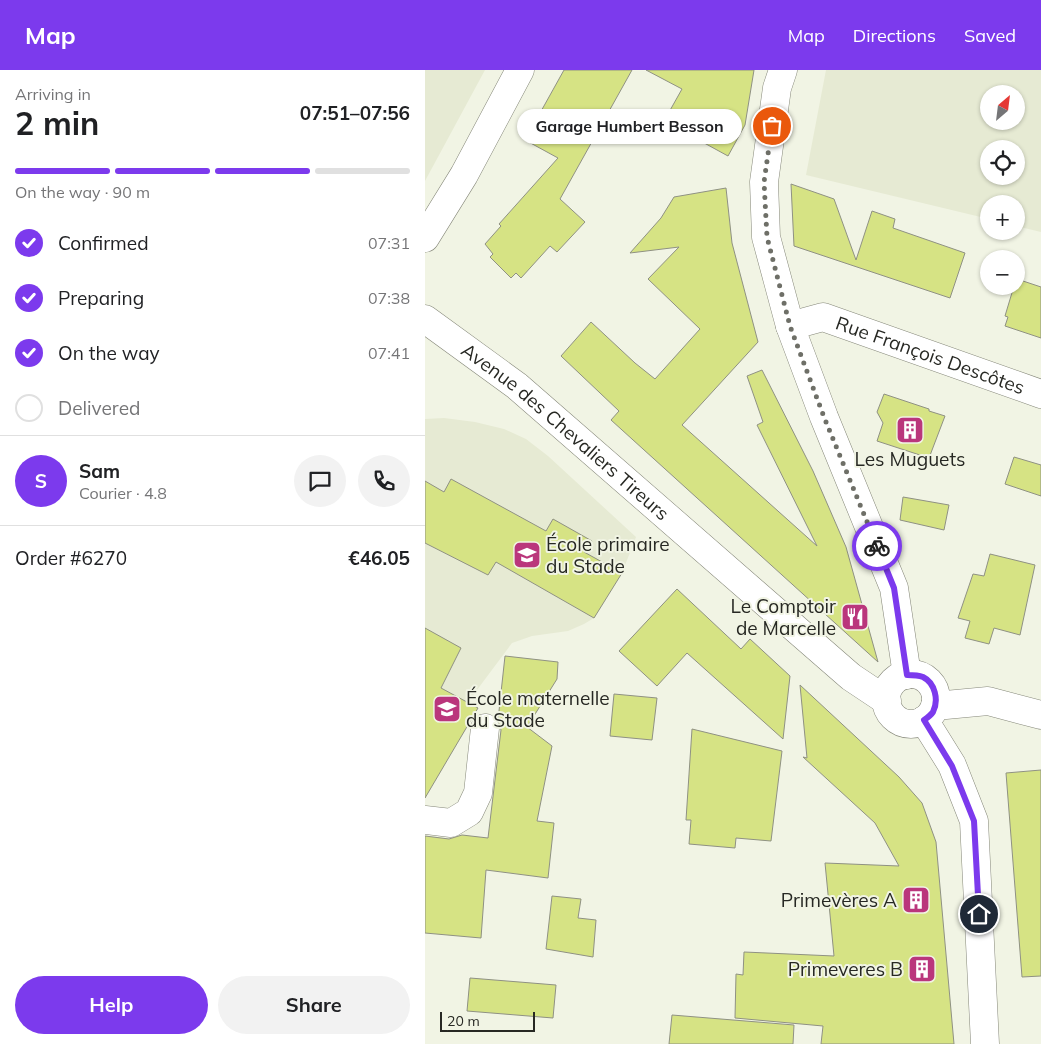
<!DOCTYPE html>
<html lang="en">
<head>
<meta charset="utf-8">
<style>
	body { margin:0; font-family:Mulish,sans-serif; background:#f2f2f2; color:#202124; height:100vh; display:flex; flex-direction:column; font-size:19px; white-space:nowrap }
	* { box-sizing:border-box; margin:0 }
	p { font-size:16px; color:#757577 }
	.icon { flex:none; width:28px; height:28px; fill:none; stroke:currentColor; stroke-width:2; stroke-linecap:round; stroke-linejoin:round }
	.map { position:relative; flex:1; overflow:hidden }
	.details { display:flex; flex-direction:column; background:#fff; width:425px }
	.details>* { flex:none }
	.needle { width:32px; rotate:28deg }
	.fabs { position:absolute; left:555px; top:15px; display:grid; gap:10px }
	.fabs a { display:grid; place-items:center; width:45px; height:45px; border-radius:50%; background:#fff; box-shadow:0 1px 4px #0004; font-size:25px }
	.scale { position:absolute; left:15px; bottom:12px; width:95px; box-sizing:border-box; padding-left:5px; border:2px solid #272823; border-top:0; font-size:14px; line-height:18px; white-space:nowrap; color:#272823; -webkit-text-stroke:4px #f1f4e4; paint-order:stroke }
	.pin { position:absolute; display:grid; place-items:center; width:42px; height:42px; color:#fff; margin:-21px; border:2px solid #fff; border-radius:50%; box-shadow:0 1px 5px #0007 }
	.courier { position:absolute; display:grid; place-items:center; width:50px; height:50px; margin:-25px; border:4px solid #7c3aed; border-radius:50%; background:#fff; color:#222; box-shadow:0 1px 6px #0007 }
	.bubble { position:absolute; height:35px; border-radius:18px; background:#fff; box-shadow:0 1px 4px #0004; font-size:16px; font-weight:700; line-height:35px; text-align:center }
	.summary em { font-style:normal; font-weight:700 }
	.summary div { display:flex; flex-direction:column-reverse }
	.summary { display:flex; align-items:center; justify-content:space-between; height:85px; padding:0 15px }
	h1 { font-size:32px; font-weight:700; line-height:38px }
	.bar { display:grid; grid-template-columns:repeat(4,1fr); gap:8px 5px; align-content:center; height:60px; padding:0 15px }
	.bar i { height:6px; border-radius:4px; background:#e0e0e0 }
	.bar .selected { background:#7c3aed }
	.bar p { grid-column:span 4 }
	.line { display:flex; align-items:center; gap:12px; padding:0 15px; border-top:1px solid #e0e0e0 }
	.line div { flex:1 }
	.round { display:grid; place-items:center; flex:none; width:52px; height:52px; border-radius:26px; background:#f2f2f2 }
	ol { padding:0 15px; list-style:none }
	li { display:flex; align-items:center; gap:15px; height:55px }
	li p { margin-inline-start:auto }
	li .icon { padding:5px; border-radius:50%; background:#7c3aed; color:#fff; stroke-width:4 }
	li:last-child { color:#757577 }
	li i { width:28px; height:28px; border:2px solid #e0e0e0; border-radius:50% }
	.button { display:flex; gap:10px; margin-top:auto; padding:10px 15px }
	.button a { flex:1; height:58px; border-radius:30px; background:#7c3aed; color:#fff; font-size:20px; font-weight:700; line-height:58px; text-align:center }
	.button a+a { background:#f2f2f2; color:#202124 }
	header { display:flex; align-items:center; gap:30px; box-sizing:border-box; height:70px; padding:0 25px; background:#7c3aed; color:#fff }
	header strong { font-size:24px }
	nav { display:flex; gap:28px; margin-inline-start:auto; font-size:18px }
	main { display:flex; flex:1; min-height:0 }
	.map>svg:first-child { display:block }
	.built { fill:#e6ead3; fill-rule:evenodd }
	.building { fill:#d6e384; stroke:#8f9183 }
	.lines { fill:none; stroke-linecap:round; stroke-linejoin:round }
	.minor-casing { stroke:#858779; stroke-width:29 }
	.major-casing { stroke:#858779; stroke-width:29 }
	.minor { stroke:#fff; stroke-width:28 }
	.major { stroke:#fff; stroke-width:28 }
	.done { stroke:#6e6f67; stroke-width:5; stroke-dasharray:0 9 }
	.route { stroke:#7c3aed; stroke-width:6 }
	.labels { text-anchor:middle; stroke-width:4; stroke-linejoin:round; paint-order:stroke }
	.street-label { font-size:19px; fill:#272823; stroke:#f1f4e4 }
	.poi-label { font-size:19px; fill:#272823; stroke:#f1f4e4; text-anchor:end }
</style>
</head>
<body>
<header>
<strong>Map</strong>
<nav><a>Map</a><a>Directions</a><a>Saved</a></nav>
</header>
<main>
<section class="details">
<div class="summary"><div><h1>2 min</h1><p>Arriving in</p></div><em>07:51–07:56</em></div>
<div class="bar"><i class="selected"></i><i class="selected"></i><i class="selected"></i><i></i><p>On the way · 90 m</p></div>
<ol>
<li><svg class="icon" aria-label="check" viewBox="0 0 24 24"><path d="M5 12l5 5 9-10"/></svg>Confirmed<p>07:31</p></li>
<li><svg class="icon" aria-label="check" viewBox="0 0 24 24"><path d="M5 12l5 5 9-10"/></svg>Preparing<p>07:38</p></li>
<li><svg class="icon" aria-label="check" viewBox="0 0 24 24"><path d="M5 12l5 5 9-10"/></svg>On the way<p>07:41</p></li>
<li><i></i>Delivered</li>
</ol>
<div class="line" style="height:90px"><b class="round" style="background:#7c3aed;color:#fff">S</b><div><b>Sam</b><p>Courier · 4.8</p></div><a class="round"><svg class="icon" aria-label="chat" viewBox="0 0 24 24"><path d="M4 5h16v11H9l-5 4z"/></svg></a><a class="round"><svg class="icon" aria-label="phone" viewBox="0 0 24 24"><path d="M5 4h4l2 5-3 2q2 4 5 5l2-3 5 2v4C11 20 4 13 5 4z"/></svg></a></div>
<div class="line" style="height:65px"><div>Order #6270</div><b>€46.05</b></div>
<div class="button"><a>Help</a><a>Share</a></div>
</section>
<div class="map">
<svg width="616" height="974" viewBox="0 0 616 974">
	<rect width="100%" height="100%" fill="#f1f4e4"/>
	<path class="built" d="M0,0H60L0,111Z
		M401,0H616V162L591,156V134H564V149L381,105ZM564,24H591V51H564ZM564,79H591V106H564Z
		M19,348L50,352L79,359L101,369L123,386L211,467L197,503L169,548L159,554L143,561L107,566L87,573L43,632L44,647L0,727V349Z"/>
	<path class="building" d="M139,0H207L135,129L160,152L132,182L125,176L96,208L91,203L86,208L65,187L68,184L60,174L76,156L74,154L133,88L100,70Z
		M221,0H329L320,55L303,86L239,51L257,19Z
		M366,114L409,129L431,190L447,141L470,149L468,158L540,183L525,228L369,176Z
		M301,118L307,173L333,272L257,355L392,476L332,355L338,352L322,306L337,300L388,401L421,477L453,592L186,350L194,341L136,286L166,252L210,293L230,309L275,259L223,209L254,177L205,183L236,148L249,127Z
		M592,209L616,217V268L580,256L583,247L580,246L589,216H591Z
		M459,324L504,339V341L520,346L504,388L452,371L458,353L452,342Z
		M589,387L616,395V426L580,414Z
		M26,409L121,461L128,449L167,471L159,482L197,503L169,548L71,492L63,505L0,473V411L19,422Z
		M478,427L524,435L519,460L475,450Z
		M565,484L610,495L595,565L569,558L564,574L540,568L545,551L533,548L548,504L559,506Z
		M252,519L316,579L325,569L365,606L358,669L262,583L232,616L194,581Z
		M0,558L36,578L16,618L53,638L0,728Z
		M80,586L133,592L132,609L102,657L127,676L112,751L129,753L123,808L61,800L56,868L0,863V766L24,769L37,765L63,768L76,660L73,650Z
		M375,615L474,707L497,733L511,772L529,974H396L398,956L310,948L311,904L318,905L319,882L409,886L400,793L474,796L450,753L378,687L382,688Z
		M189,624L232,628L227,670L185,666Z
		M267,659L357,681L346,771L311,768L310,778L264,774L266,750H261Z
		M616,700V906L597,907L581,703Z
		M127,826L156,829L153,848L171,850L168,887L121,879Z
		M45,908L131,915L128,948L42,941Z
		M247,945L369,955L368,974H244Z"/>
	<g class="lines">
		<defs>
			<g id="minor">
				<path d="M358,0L352,18L339,112L341,167L365,256L399,347L469,518L482,605"/>
				<path id="s1" d="M0,249L92,316L426,607L462,631"/>
				<path id="s2" d="M365,256L398,247L616,324"/>
				<circle cx="486" cy="629" r="25"/>
				<path d="M510,636L563,631L616,645"/>
				<path d="M499,650L527,695L549,751L560,974"/>
				<path d="M0,750L26,753L44,742L53,723L60,658"/>
			</g>
			<path id="major" d="M0,168L39,105L95,0"/>
		</defs>
		<use href="#minor" class="minor-casing"/>
		<use href="#major" class="major-casing"/>
		<use href="#minor" class="minor"/>
		<use href="#major" class="major"/>
	</g>
	<g class="lines">
		<path class="done" d="M347,56L339,112L342,167L365,256L399,347L452,476"/>
		<path class="route" d="M452,476L469,518L482,605C487,605 493,605 498,607C510,613 514,630 508,642C506,645 502,648 499,650L527,696L549,751L554,844"/>
	</g>
	<defs>
		<symbol id="building-square" viewBox="-11 -11 22 22"><rect x="-9" y="-9" width="18" height="18" rx="4" fill="#ba367c" stroke="#f1f4e4"/><path d="M-4-6H4V6H1V3H-1V6H-4ZM-2.5-4.3h1.7v1.8h-1.7ZM.8-4.3h1.7v1.8H.8ZM-2.5-1h1.7V.8h-1.7ZM.8-1h1.7V.8H.8Z" fill="#fff"/></symbol>
		<symbol id="school-square" viewBox="-11 -11 22 22"><rect x="-9" y="-9" width="18" height="18" rx="4" fill="#ba367c" stroke="#f1f4e4"/><path d="M0-5L7-2L0 1L-7-2ZM-4 1L0 2.5L4 1V4Q0 6-4 4Z" fill="#fff"/></symbol>
		<symbol id="restaurant-square" viewBox="-11 -11 22 22"><rect x="-9" y="-9" width="18" height="18" rx="4" fill="#ba367c" stroke="#f1f4e4"/><path d="M-5-6h1v4h1v-4h1v4h1v-4h1v5L-1.5 .5V6h-2V.5L-5-1ZM5-6V6H3V1.5H1.5Q1.5-4 5-6Z" fill="#fff"/></symbol>
	</defs>
	<g fill-rule="evenodd">
		<use href="#building-square" x="469" y="344" width="32" height="32"/>
		<use href="#school-square" x="86" y="469" width="32" height="32"/>
		<use href="#restaurant-square" x="414" y="531" width="32" height="32"/>
		<use href="#school-square" x="6" y="623" width="32" height="32"/>
		<use href="#building-square" x="475" y="814" width="32" height="32"/>
		<use href="#building-square" x="481" y="883" width="32" height="32"/>
	</g>
	<g class="labels">
		<g class="street-label">
			<text dy="7" stroke="none"><textPath href="#s2" startOffset="148">Rue François Descôtes</textPath></text>
			<text dy="7" stroke="none"><textPath href="#s1" startOffset="180">Avenue des Chevaliers Tireurs</textPath></text>
		</g>
		<g class="poi-label">
			<text x="485" y="396" text-anchor="middle">Les Muguets</text>
			<text x="121" y="481" text-anchor="start">École primaire<tspan x="121" dy="22">du Stade</tspan></text>
			<text x="411" y="543">Le Comptoir<tspan x="411" dy="22">de Marcelle</tspan></text>
			<text x="41" y="635" text-anchor="start">École maternelle<tspan x="41" dy="22">du Stade</tspan></text>
			<text x="472" y="837">Primevères A</text>
			<text x="478" y="906">Primeveres B</text>
		</g>
	</g>
</svg>
<div class="fabs">
<a><svg class="needle" viewBox="-14 -14 28 28"><path d="M0-13l5 13h-10z" fill="#e53935"/><path d="M0 13l5-13h-10z" fill="#757577"/></svg></a>
<a><svg class="icon" aria-label="locate" viewBox="0 0 24 24"><circle cx="12" cy="12" r="6"/><path d="M12 2v4M12 18v4M2 12h4M18 12h4"/></svg></a>
<a>+</a>
<a>−</a>
</div>
<div class="scale">20 m</div>
<div class="pin" style="left:347px;top:56px;background:#ea580c"><svg class="icon" aria-label="bag" viewBox="0 0 24 24"><path d="M5 8h14l-1 12H6zM9 8a3 3 0 0 1 6 0"/></svg></div>
<div class="pin" style="left:554px;top:844px;background:#1f2937"><svg class="icon" aria-label="home" viewBox="0 0 24 24"><path d="M3 11l9-7 9 7M6 9v11h12V9"/></svg></div>
<div class="courier" style="left:452px;top:476px"><svg class="icon" aria-label="bike" viewBox="0 0 24 24"><circle cx="6" cy="16" r="4"/><circle cx="18" cy="16" r="4"/><path d="M6 16l4-8h5l3 8M10 8l3 8H6M13 5h3"/></svg></div>
<div class="bubble" style="left:92px;top:39px;width:225px">Garage Humbert Besson</div>
</div>
</main>
</body>
</html>
